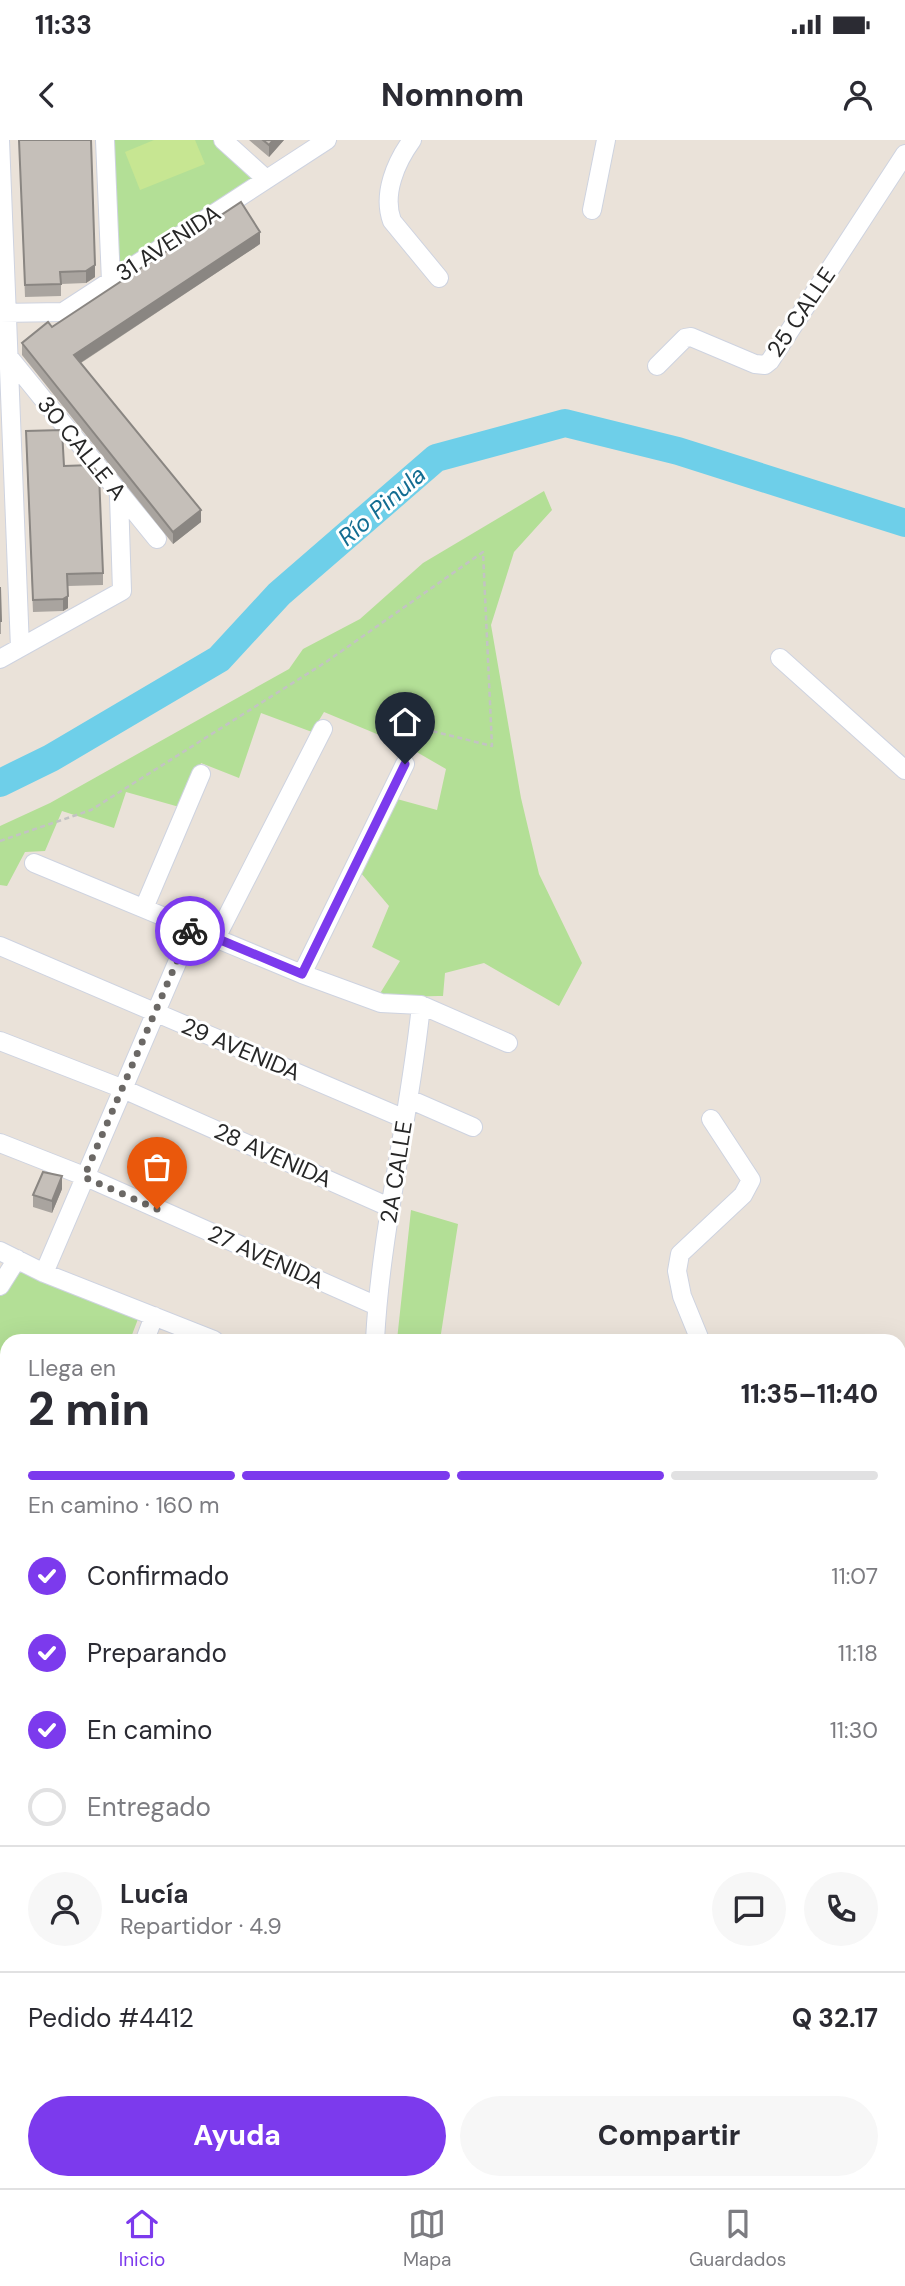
<!DOCTYPE html>
<html lang="es">
<head>
<meta charset="utf-8">
<style>
	body { margin:0; font-family:"DM Sans",sans-serif; background:#f7f7f7; color:#2b2b33; height:100vh; display:flex; flex-direction:column; font-size:26px; white-space:nowrap }
	* { box-sizing:border-box; margin:0 }
	p { font-size:23px; color:#7c7c81 }
	.icon { flex:none; width:38px; height:38px; fill:none; stroke:currentColor; stroke-width:2; stroke-linecap:round; stroke-linejoin:round }
	.map { position:relative; flex:1; overflow:hidden }
	.details { position:absolute; left:0px; top:1194px; width:906px; height:856px; display:flex; flex-direction:column; background:#fff; border-radius:21px 21px 0 0; box-shadow:0 7px 28px #0002 }
	.details>* { flex:none }
	.pin { position:absolute; display:grid; place-items:center; width:60px; height:60px; color:#fff; margin:-72px -30px; border-radius:50% 50% 50% 0; rotate:-45deg; box-shadow:0 0 7px #0007 }
	.pin .icon { rotate:45deg }
	.courier { position:absolute; display:grid; place-items:center; width:70px; height:70px; margin:-35px; border:5px solid #7c3aed; border-radius:50%; background:#fff; color:#222; box-shadow:0 2px 9px #0007 }
	.summary em { font-style:normal; font-weight:800 }
	.summary div { display:flex; flex-direction:column-reverse }
	.summary { display:flex; align-items:center; justify-content:space-between; height:119px; padding:0 28px }
	h1 { font-size:46px; font-weight:800; line-height:52px }
	.bar { display:grid; grid-template-columns:repeat(4,1fr); gap:10px 7px; align-content:center; height:84px; padding:0 28px }
	.bar i { height:9px; border-radius:5px; background:#e1e1e2 }
	.bar .selected { background:#7c3aed }
	.bar p { grid-column:span 4 }
	.line { display:flex; align-items:center; gap:18px; padding:0 28px; border-top:2px solid #e1e1e2 }
	.line div { flex:1 }
	.round { display:grid; place-items:center; flex:none; width:74px; height:74px; border-radius:37px; background:#f7f7f7 }
	ol { padding:0 28px; list-style:none }
	li { display:flex; align-items:center; gap:21px; height:77px }
	li p { margin-inline-start:auto }
	li .icon { padding:7px; border-radius:50%; background:#7c3aed; color:#fff; stroke-width:4 }
	li:last-child { color:#7c7c81 }
	li i { width:38px; height:38px; border:4px solid #e1e1e2; border-radius:50% }
	.action { display:flex; gap:14px; margin-top:auto; padding:14px 28px }
	.action a { flex:1; height:80px; border-radius:42px; background:#7c3aed; color:#fff; font-size:28px; font-weight:800; line-height:80px; text-align:center }
	.action a+a { background:#f7f7f7; color:#2b2b33 }
	.status { display:flex; justify-content:space-between; align-items:center; height:49px; padding:0 35px; background:#fff; direction:ltr }
	.status svg { height:19px; fill:currentColor }
	header { display:flex; justify-content:space-between; align-items:center; height:91px; padding:0 28px; background:#fff; font-size:32px; font-weight:800 }
	.tab-bar { display:flex; justify-content:space-around; align-items:center; height:98px; border-top:2px solid #e1e1e2; background:#fff; font-size:19px; color:#7c7c81 }
	.tab-bar a { display:grid; justify-items:center; gap:4px }
	.tab-bar .selected { color:#7c3aed }
	.map>svg:first-child { display:block }
	.green { fill:#b3df96 }
	.pitch { fill:#c7e692 }
	.lines { fill:none; stroke-linecap:round; stroke-linejoin:round }
	.river { stroke:#6ecfe9; stroke-width:28 }
	.minor-casing { stroke:#ced3e0; stroke-width:20 }
	.path { stroke:#c3c3c3; stroke-width:2.5; stroke-dasharray:5 3.5; stroke-linecap:butt }
	.minor { stroke:#fff; stroke-width:18 }
	.wall { fill:#a9a49f }
	.shaded-wall { fill:#8a8682 }
	.building { fill:#c5bfb9; stroke:#8a8682; stroke-width:2 }
	.done { stroke:#6b6865; stroke-width:7; stroke-dasharray:0 12.6 }
	.route { stroke:#7c3aed; stroke-width:9 }
	.labels { text-anchor:middle; stroke-width:6; stroke-linejoin:round; paint-order:stroke }
	.street-label { font-size:23px; fill:#272727; stroke:#fff }
	.water-label { font-size:24px; font-style:italic; fill:#126c91; stroke:#fff }
</style>
</head>
<body>
<div class="status"><b>11:33</b><svg viewBox="0 0 49 12"><path d="M0 12V9h3v3zM5 12V6h3v6zM10 12V3h3v9zM15 12V0h3v12zM26 1h20v11H26zM47 4h2v5h-2z"/></svg></div>
<header><svg class="icon" aria-label="back" viewBox="0 0 24 24"><path d="M15 5l-7 7 7 7"/></svg>Nomnom<svg class="icon" aria-label="person" viewBox="0 0 24 24"><circle cx="12" cy="8" r="4"/><path d="M4 21q1-7 8-7t8 7"/></svg></header>
<div class="map">
<svg width="905" height="2048" viewBox="0 0 905 2048">
	<rect width="100%" height="100%" fill="#eae2d9"/>
	<path class="green" d="M105,0H223L266,39L111,141Z
		M544,351L552,370L514,412L491,485L521,658L539,734L582,823L559,866L484,823L445,833L443,856C421,855 400,861 379,855L400,821L372,807L389,766L355,726L397,659L437,670L446,629L408,607L324,572L312,592L261,573L239,638L201,623L183,668L126,652L114,688L62,671L45,711L25,712L7,746L0,745V686L50,663L289,529L303,509L360,479L423,423Z
		M411,1070L458,1084L440,1200H397Z
		M17,1121L138,1179L130,1200H7V1303L0,1300V1145Z"/>
	<path class="pitch" d="M154,0H195L205,24L140,50L125,12Z"/>
	<g class="lines">
		<path class="river" d="M0,643L51,618L219,519L279,454L436,318L565,283L678,311L905,383"/>
		<defs>
			<path id="minor" d="M0,0L20,508
				M105,0L111,141
				M223,0L266,39
				M412,0C396,22 382,54 392,81L439,138
				M592,70L606,0
				M0,173L63,172L327,0
				M8,216L157,399
				M657,226L685,198L691,197L755,224L765,225L770,221L905,14
				M780,518L905,630
				M0,519L122,451L119,356
				M34,723L302,834L381,863L421,865L508,903
				M144,768L201,634
				M216,798L323,589
				M0,806L405,979
				M302,834L405,624
				M0,901L121,948L389,1067
				M409,959L473,987
				M0,1003L84,1036L377,1166
				M0,1111L44,1133L214,1200
				M44,1133L192,788
				M0,1146L17,1119
				M145,1200L154,1176
				M375,1200C381,1087 410,977 421,865
				M700,1200L682,1156L677,1131L680,1114L743,1055L751,1040L711,979
				M0,1310L7,1313
				M900,1390L905,1384
				M0,1410L7,1413
				M0,1526L7,1509
				M900,1547L905,1545
				M0,1573L7,1556
				M0,1605L7,1607
				M0,1703L7,1706
				M0,1798L7,1800
				M0,1896L7,1898
				M0,2009L7,2012
				M82,2042L96,2048
				M266,2048L267,2042
				M288,2048L289,2042
				M492,2048L495,2042"/>
		</defs>
		<use href="#minor" class="minor-casing"/>
		<path class="path" d="M0,701L91,670L326,522L483,412L492,606L412,586L408,608"/>
		<use href="#minor" class="minor"/>
	</g>
	<path class="wall" d="M19,0L95,137L86,143L61,144V156L25,157Z
		M249,0H284L269,17Z
		M260,104L81,223L201,382L173,404L22,215V203L52,187Z
		M26,303L64,326L103,433V445L68,446V468L63,471L33,472Z
		M0,447L1,481V494H0Z
		M62,1049L52,1073L33,1067V1055Z"/>
	<path class="shaded-wall" d="M273,0H284L269,17V5Z
		M260,92V104L74,227V215Z
		M95,125V137L86,143V131Z
		M201,370V382L173,404V392Z
		M68,456V468L63,471V459Z
		M62,1036V1049L52,1073V1061Z"/>
	<path class="building" d="M19,0H91L95,125L86,131L60,132L61,144L25,145Z
		M263,0H273L269,5Z
		M241,62L260,92L74,215L201,370L173,392L22,203L48,182L52,187Z
		M62,290L64,326L92,325L99,334L103,433L67,434L68,456L63,459L33,460L26,291Z
		M0,447L1,481H0Z
		M43,1032L62,1036L52,1061L33,1055Z"/>
	<g class="lines">
		<path class="done" d="M157,1069L84,1037L190,791"/>
		<path class="route" d="M190,791L192,788L302,834L405,624"/>
	</g>
	<g class="labels">
		<g class="street-label">
			<text transform="translate(168 103) rotate(-33)" y="8">31 AVENIDA</text>
			<text transform="translate(801 172) rotate(-56)" y="8">25 CALLE</text>
			<text transform="translate(82 308) rotate(51)" y="8">30 CALLE A</text>
			<text transform="translate(241 909) rotate(23)" y="8">29 AVENIDA</text>
			<text transform="translate(273 1015) rotate(24)" y="8">28 AVENIDA</text>
			<text transform="translate(396 1032) rotate(-81)" y="8">2A CALLE</text>
			<text transform="translate(266 1117) rotate(24)" y="8">27 AVENIDA</text>
		</g>
		<g class="water-label">
			<text transform="translate(382 366) rotate(-41)" y="8">Río Pinula</text>
		</g>
	</g>
</svg>
<div class="pin" style="left:157px;top:1069px;background:#ea580c"><svg class="icon" aria-label="bag" viewBox="0 0 24 24"><path d="M5 8h14l-1 12H6zM9 8a3 3 0 0 1 6 0"/></svg></div>
<div class="pin" style="left:405px;top:624px;background:#1f2937"><svg class="icon" aria-label="home" viewBox="0 0 24 24"><path d="M3 11l9-7 9 7M6 9v11h12V9"/></svg></div>
<div class="courier" style="left:190px;top:791px"><svg class="icon" aria-label="bike" viewBox="0 0 24 24"><circle cx="6" cy="16" r="4"/><circle cx="18" cy="16" r="4"/><path d="M6 16l4-8h5l3 8M10 8l3 8H6M13 5h3"/></svg></div>
<section class="details">
<div class="summary"><div><h1>2 min</h1><p>Llega en</p></div><em>11:35–11:40</em></div>
<div class="bar"><i class="selected"></i><i class="selected"></i><i class="selected"></i><i></i><p>En camino · 160 m</p></div>
<ol>
<li><svg class="icon" aria-label="check" viewBox="0 0 24 24"><path d="M5 12l5 5 9-10"/></svg>Confirmado<p>11:07</p></li>
<li><svg class="icon" aria-label="check" viewBox="0 0 24 24"><path d="M5 12l5 5 9-10"/></svg>Preparando<p>11:18</p></li>
<li><svg class="icon" aria-label="check" viewBox="0 0 24 24"><path d="M5 12l5 5 9-10"/></svg>En camino<p>11:30</p></li>
<li><i></i>Entregado</li>
</ol>
<div class="line" style="height:126px"><a class="round"><svg class="icon" aria-label="person" viewBox="0 0 24 24"><circle cx="12" cy="8" r="4"/><path d="M4 21q1-7 8-7t8 7"/></svg></a><div><b>Lucía</b><p>Repartidor · 4.9</p></div><a class="round"><svg class="icon" aria-label="chat" viewBox="0 0 24 24"><path d="M4 5h16v11H9l-5 4z"/></svg></a><a class="round"><svg class="icon" aria-label="phone" viewBox="0 0 24 24"><path d="M5 4h4l2 5-3 2q2 4 5 5l2-3 5 2v4C11 20 4 13 5 4z"/></svg></a></div>
<div class="line" style="height:91px"><div>Pedido #4412</div><b>Q 32.17</b></div>
<div class="action"><a>Ayuda</a><a>Compartir</a></div>
</section>
</div>
<nav class="tab-bar">
<a class="selected"><svg class="icon" aria-label="home" viewBox="0 0 24 24"><path d="M3 11l9-7 9 7M6 9v11h12V9"/></svg>Inicio</a>
<a><svg class="icon" aria-label="map" viewBox="0 0 24 24"><path d="M3 6l6-2 6 2 6-2v14l-6 2-6-2-6 2zM9 4v14M15 6v14"/></svg>Mapa</a>
<a><svg class="icon" aria-label="saved" viewBox="0 0 24 24"><path d="M7 4h10v16l-5-4-5 4z"/></svg>Guardados</a>
</nav>
</body>
</html>
